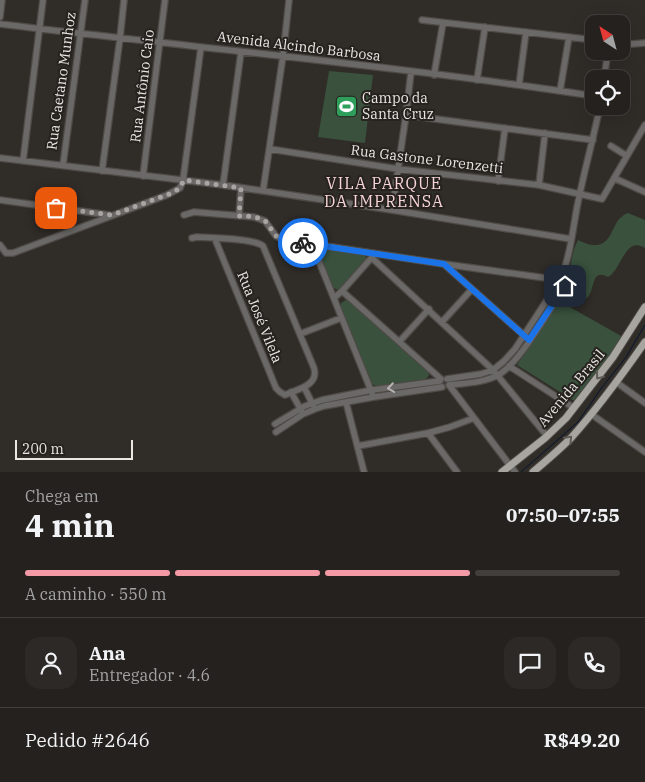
<!DOCTYPE html>
<html lang="pt">
<head>
<meta charset="utf-8">
<style>
	body { margin:0; font-family:"IBM Plex Serif",serif; background:#2c2927; color:#f1f3f6; height:100vh; display:flex; flex-direction:column; font-size:19px; white-space:nowrap }
	* { box-sizing:border-box; margin:0 }
	p { font-size:16px; color:#a3a3a4 }
	.icon { flex:none; width:28px; height:28px; fill:none; stroke:currentColor; stroke-width:2; stroke-linecap:round; stroke-linejoin:round }
	.map { position:relative; height:472px; overflow:hidden }
	.sheet { display:flex; flex-direction:column; background:#24211e; flex:1 }
	.sheet>* { flex:none }
	.needle { width:32px; rotate:324deg }
	.buttons { position:absolute; left:585px; top:15px; display:grid; gap:10px }
	.buttons a { display:grid; place-items:center; width:45px; height:45px; border-radius:10px; background:#24211e; box-shadow:0 5px 20px #0002,0 0 0 1px #413e3c; font-size:25px }
	.scale { position:absolute; left:15px; bottom:12px; width:118px; box-sizing:border-box; padding-left:5px; border:2px solid #e9e6e4; border-top:0; font-size:14px; line-height:18px; white-space:nowrap; color:#e9e6e4; -webkit-text-stroke:4px #26221e; paint-order:stroke }
	.pin { position:absolute; display:grid; place-items:center; width:42px; height:42px; color:#fff; margin:-21px; border-radius:10px; box-shadow:0 2px 8px #0006 }
	.courier { position:absolute; display:grid; place-items:center; width:50px; height:50px; margin:-25px; border:4px solid #1a73e8; border-radius:50%; background:#fff; color:#222; box-shadow:0 1px 6px #0007 }
	.headline em { font-style:normal; font-weight:800 }
	.headline div { display:flex; flex-direction:column-reverse }
	.headline { display:flex; align-items:center; justify-content:space-between; height:85px; padding:0 25px }
	h1 { font-size:32px; font-weight:800; line-height:38px }
	.bar { display:grid; grid-template-columns:repeat(4,1fr); gap:8px 5px; align-content:center; height:60px; padding:0 25px }
	.bar i { height:6px; border-radius:4px; background:#413e3c }
	.bar .active { background:#f49aa6 }
	.bar p { grid-column:span 4 }
	.line { display:flex; align-items:center; gap:12px; padding:0 25px; border-top:1px solid #413e3c }
	.line div { flex:1 }
	.round { display:grid; place-items:center; flex:none; width:52px; height:52px; border-radius:15px; background:#2c2927 }
	.map>svg:first-child { display:block }
	.green { fill:#39513d }
	.lines { fill:none; stroke-linecap:round; stroke-linejoin:round }
	.stream { stroke:#071431; stroke-width:1 }
	.minor-casing { stroke:#4e4a46; stroke-width:8 }
	.major-casing { stroke:#4e4a46; stroke-width:9 }
	.minor { stroke:#6a6967; stroke-width:5.5 }
	.major { stroke:#a7a5a0; stroke-width:7 }
	.oneway { stroke:#605d58 }
	.oneway2 { stroke:#b6b4b2 }
	.done { stroke:#a8a5a2; stroke-width:5; stroke-dasharray:0 9 }
	.route { stroke:#1a73e8; stroke-width:6 }
	.labels { text-anchor:middle; stroke-width:4; stroke-linejoin:round; paint-order:stroke }
	.street-label { font-size:14px; fill:#e9e6e4; stroke:#26221e }
	.poi-label { font-size:14px; fill:#e9e6e4; stroke:#26221e; text-anchor:start }
	.quarter-label { font-size:16px; letter-spacing:1px; fill:#f8d5d8; stroke:#26221e }
</style>
</head>
<body>
<div class="map">
<svg width="645" height="472" viewBox="0 0 645 472">
	<rect width="100%" height="100%" fill="#302c28"/>
	<path class="green" d="M329,71L373,75L365,143L318,137Z
		M628,213L645,220V248C625,235 621,271 608,277C591,268 595,289 588,297C585,299 583,300 580,301L576,300C566,286 570,255 578,240C583,242 588,245 593,245C608,246 610,234 616,224C618,219 623,215 628,213Z
		M322,248L363,254L366,257V261L340,290L336,289L332,287L319,256V252Z
		M346,300L349,301L428,371L429,375L427,378L424,380L379,387L372,384L341,310V303Z
		M559,301L623,337L576,402L517,365Z"/>
	<g class="lines">
		<path class="stream" d="M521,472L578,422L600,390L626,357L645,325"/>
		<defs>
			<path id="minor" d="M0,17L2,0
				M422,20L594,40
				M0,24C198,48 397,66 594,96
				M621,43L632,44L645,43
				M434,75L443,23
				M604,79L608,51
				M477,80L485,27
				M519,85L526,32
				M560,91L569,37
				M406,115L593,140
				M611,146L627,156
				M270,149L398,169L539,185L602,199L645,125
				M0,158L223,185L392,210L571,239
				M23,161L43,0
				M63,165L85,0
				M102,171L120,38L124,0
				M143,176L165,0
				M614,178L645,192
				M498,181L505,128
				M223,185L241,52
				M539,185L545,133
				M263,191L283,56L289,0
				M0,200L109,215
				M392,210L406,115L411,72
				M184,215L194,212L254,217L265,221L276,236L285,241L312,244L444,264L560,280L564,282L565,284L564,287C550,309 519,364 498,375C483,383 465,383 449,385
				M239,216L241,188
				M192,238L197,237C211,238 253,238 263,246L314,368C319,386 297,389 285,395L280,392L276,388L215,239
				M312,244L372,393
				M0,245L6,253H13L167,195L180,188L183,180L201,47
				M372,258L493,370L547,436
				M445,265L526,337
				M342,291L441,379
				M334,298L342,291L373,256
				M442,322L472,289
				M300,334L341,318
				M400,341L429,309
				M509,366L574,408
				M447,379L481,374L493,370L504,361L515,349L560,280C572,253 573,222 580,193C586,164 594,136 600,106
				M616,382L645,403
				M449,385L515,472
				M304,387L313,405
				M291,392L301,410
				M346,402L364,472
				M591,414L645,452
				M275,424L305,406L322,400L372,390L440,381
				M276,432L303,414L315,409L324,406L374,397L442,387
				M428,433L457,472
				M358,446L428,433L450,427L474,418"/>
			<path id="major" d="M502,472L545,438L566,418L613,357L645,307
				M533,472C546,461 559,450 571,438C598,408 622,375 645,342"/>
		</defs>
		<use href="#minor" class="minor-casing"/>
		<use href="#major" class="major-casing"/>
		<use href="#minor" class="minor"/>
		<use href="#major" class="major"/>
	</g>
	<defs><path id="oneway-chevron" d="M-2-3.5L2.5 0L-2 3.5" fill="none" stroke-width="1.6" stroke-linecap="round" stroke-linejoin="round" transform="scale(1.25)"/></defs>
	<g class="oneway">
		<use href="#oneway-chevron" transform="translate(599 376) rotate(127)"/>
		<use href="#oneway-chevron" transform="translate(569 439) rotate(-46)"/>
	</g>
	<use class="oneway2" href="#oneway-chevron" transform="translate(391 388) rotate(172)"/>
	<g class="lines">
		<path class="done" d="M56,208L112,215L172,193L180,188L184,180L241,188L239,216C247,216 256,216 263,220C268,222 269,226 271,229C278,242 290,242 303,243"/>
		<path class="route" d="M303,243L444,264L529,340L565,286"/>
	</g>
	<defs>
		<symbol id="stadium-square" viewBox="-11 -11 22 22"><rect x="-9" y="-9" width="18" height="18" rx="4" fill="#2e9e5b" stroke="#26221e"/><path d="M0-5a6.5 5 0 1 0 0 10a6.5 5 0 1 0 0-10ZM-3.5-1.8h7v3.6h-7Z" fill="#fff"/></symbol>
	</defs>
	<g fill-rule="evenodd">
		<use href="#stadium-square" x="334" y="94" width="25" height="25"/>
	</g>
	<g class="labels">
		<g class="street-label">
			<text transform="translate(299 46) rotate(7)" y="5">Avenida Alcindo Barbosa</text>
			<text transform="translate(61 81) rotate(-82)" y="5">Rua Caetano Munhoz</text>
			<text transform="translate(142 86) rotate(-83)" y="5">Rua Antônio Caio</text>
			<text transform="translate(427 159) rotate(7)" y="5">Rua Gastone Lorenzetti</text>
			<text transform="translate(260 317) rotate(68)" y="5">Rua José Vilela</text>
			<text transform="translate(571 388) rotate(-50)" y="5">Avenida Brasil</text>
		</g>
		<g class="poi-label">
			<text x="362" y="103">Campo da<tspan x="362" dy="16">Santa Cruz</tspan></text>
		</g>
		<g class="quarter-label">
			<text x="384" y="189">VILA PARQUE<tspan x="384" dy="18">DA IMPRENSA</tspan></text>
		</g>
	</g>
</svg>
<div class="buttons">
<a><svg class="needle" viewBox="-14 -14 28 28"><path d="M0-13l5 13h-10z" fill="#e53935"/><path d="M0 13l5-13h-10z" fill="#a3a3a4"/></svg></a>
<a><svg class="icon" aria-label="locate" viewBox="0 0 24 24"><circle cx="12" cy="12" r="6"/><path d="M12 2v4M12 18v4M2 12h4M18 12h4"/></svg></a>
</div>
<div class="scale">200 m</div>
<div class="pin" style="left:56px;top:208px;background:#ea580c"><svg class="icon" aria-label="bag" viewBox="0 0 24 24"><path d="M5 8h14l-1 12H6zM9 8a3 3 0 0 1 6 0"/></svg></div>
<div class="pin" style="left:565px;top:286px;background:#1f2937"><svg class="icon" aria-label="home" viewBox="0 0 24 24"><path d="M3 11l9-7 9 7M6 9v11h12V9"/></svg></div>
<div class="courier" style="left:303px;top:243px"><svg class="icon" aria-label="bike" viewBox="0 0 24 24"><circle cx="6" cy="16" r="4"/><circle cx="18" cy="16" r="4"/><path d="M6 16l4-8h5l3 8M10 8l3 8H6M13 5h3"/></svg></div>
</div>
<section class="sheet">
<div class="headline"><div><h1>4 min</h1><p>Chega em</p></div><em>07:50–07:55</em></div>
<div class="bar"><i class="active"></i><i class="active"></i><i class="active"></i><i></i><p>A caminho · 550 m</p></div>
<div class="line" style="height:90px"><a class="round"><svg class="icon" aria-label="person" viewBox="0 0 24 24"><circle cx="12" cy="8" r="4"/><path d="M4 21q1-7 8-7t8 7"/></svg></a><div><b>Ana</b><p>Entregador · 4.6</p></div><a class="round"><svg class="icon" aria-label="chat" viewBox="0 0 24 24"><path d="M4 5h16v11H9l-5 4z"/></svg></a><a class="round"><svg class="icon" aria-label="phone" viewBox="0 0 24 24"><path d="M5 4h4l2 5-3 2q2 4 5 5l2-3 5 2v4C11 20 4 13 5 4z"/></svg></a></div>
<div class="line" style="height:65px"><div>Pedido #2646</div><b>R$49.20</b></div>
</section>
</body>
</html>
